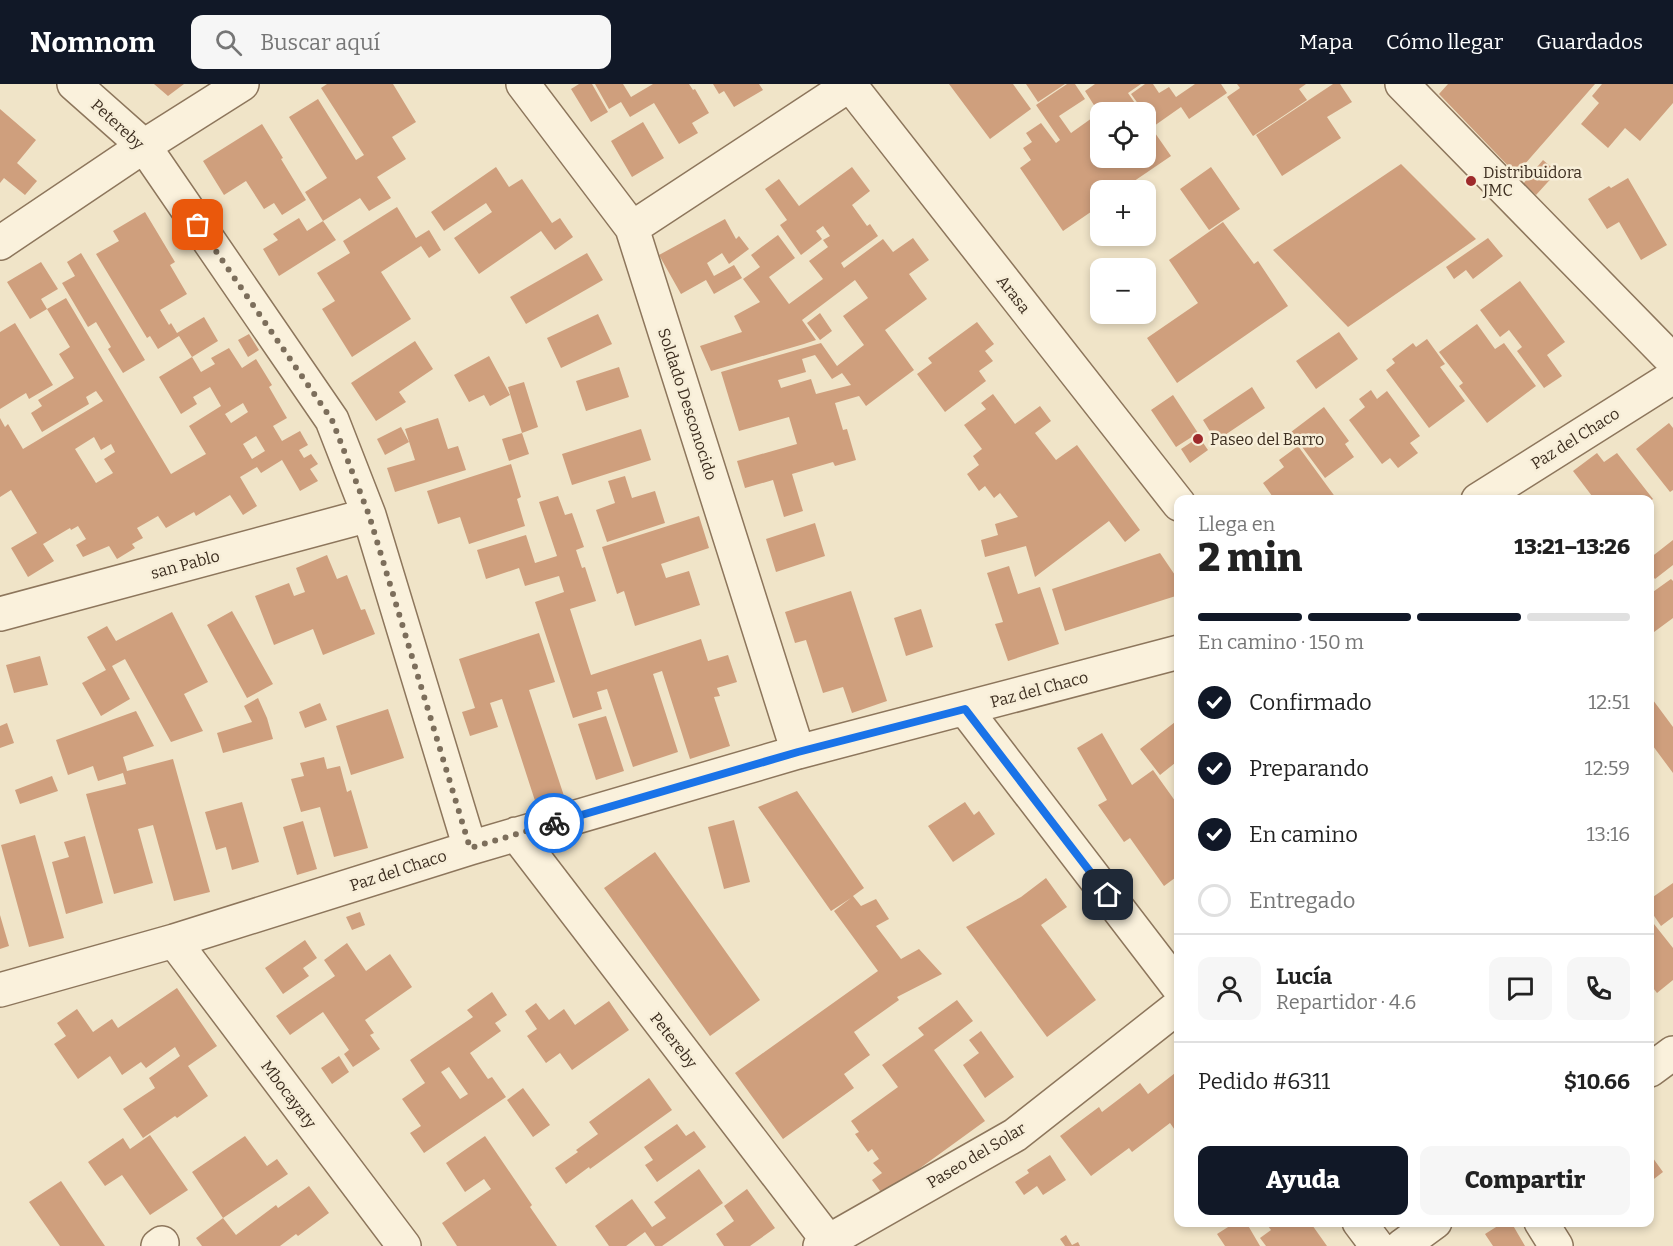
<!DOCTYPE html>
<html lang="es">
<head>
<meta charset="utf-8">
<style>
	body { margin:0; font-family:Bitter,serif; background:#f6f6f6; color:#222; height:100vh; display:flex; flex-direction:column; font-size:22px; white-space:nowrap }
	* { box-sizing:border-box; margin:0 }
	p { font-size:20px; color:#767676 }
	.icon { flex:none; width:33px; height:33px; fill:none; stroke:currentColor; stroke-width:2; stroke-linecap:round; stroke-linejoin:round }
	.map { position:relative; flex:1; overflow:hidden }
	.panel { position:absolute; left:1174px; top:411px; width:480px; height:732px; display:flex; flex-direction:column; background:#fff; border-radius:12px; box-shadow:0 3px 9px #0003 }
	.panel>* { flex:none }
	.tools { position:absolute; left:1090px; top:18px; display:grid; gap:12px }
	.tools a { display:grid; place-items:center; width:66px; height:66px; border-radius:12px; background:#fff; box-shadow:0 3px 9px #0003; font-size:30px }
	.pin { position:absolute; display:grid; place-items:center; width:51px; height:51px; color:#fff; margin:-26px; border-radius:12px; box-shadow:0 3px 9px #0006 }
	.courier { position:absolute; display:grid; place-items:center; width:60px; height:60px; margin:-30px; border:4px solid #1a73e8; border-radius:50%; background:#fff; color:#222; box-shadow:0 2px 8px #0007 }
	.head em { font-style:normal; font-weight:800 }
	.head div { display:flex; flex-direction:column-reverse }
	.head { display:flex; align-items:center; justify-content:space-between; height:102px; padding:0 24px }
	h1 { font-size:39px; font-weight:800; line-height:45px }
	.bar { display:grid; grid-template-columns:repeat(4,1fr); gap:9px 6px; align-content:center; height:72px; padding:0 24px }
	.bar i { height:8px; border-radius:4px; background:#e0e0e0 }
	.bar .on { background:#111827 }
	.bar p { grid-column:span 4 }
	.line { display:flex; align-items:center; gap:15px; padding:0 24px; border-top:2px solid #e0e0e0 }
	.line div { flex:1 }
	.round { display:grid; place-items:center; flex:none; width:63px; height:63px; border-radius:12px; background:#f6f6f6 }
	ol { padding:0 24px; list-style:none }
	li { display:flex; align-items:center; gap:18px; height:66px }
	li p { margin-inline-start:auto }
	li .icon { padding:6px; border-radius:50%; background:#111827; color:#fff; stroke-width:4 }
	li:last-child { color:#767676 }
	li i { width:33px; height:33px; border:3px solid #e0e0e0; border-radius:50% }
	.action { display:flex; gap:12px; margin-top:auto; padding:12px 24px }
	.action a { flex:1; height:69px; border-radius:12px; background:#111827; color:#fff; font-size:24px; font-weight:800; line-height:69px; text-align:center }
	.action a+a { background:#f6f6f6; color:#222 }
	header { display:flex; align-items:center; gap:36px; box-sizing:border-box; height:84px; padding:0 30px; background:#111827; color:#fff }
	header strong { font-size:28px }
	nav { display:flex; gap:33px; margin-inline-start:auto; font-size:21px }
	.search { width:420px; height:54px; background:#f6f6f6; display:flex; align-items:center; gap:15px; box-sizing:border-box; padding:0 21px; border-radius:12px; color:#767676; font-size:22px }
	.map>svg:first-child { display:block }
	.building { fill:#cf9f7d; fill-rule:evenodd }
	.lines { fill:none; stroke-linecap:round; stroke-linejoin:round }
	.minor-casing { stroke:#8d765c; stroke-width:36 }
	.minor { stroke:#faf1dc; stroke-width:33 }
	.done { stroke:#7c6e5b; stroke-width:6; stroke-dasharray:0 10.8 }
	.route { stroke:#1a73e8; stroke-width:8 }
	.poi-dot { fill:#9e2a2b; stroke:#f7eed8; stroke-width:2 }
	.labels { text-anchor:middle; stroke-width:5; stroke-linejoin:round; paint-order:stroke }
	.street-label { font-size:16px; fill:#3d2e20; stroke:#f7eed8 }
	.poi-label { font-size:16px; fill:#3d2e20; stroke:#f7eed8; text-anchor:start }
</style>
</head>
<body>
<header>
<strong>Nomnom</strong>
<div class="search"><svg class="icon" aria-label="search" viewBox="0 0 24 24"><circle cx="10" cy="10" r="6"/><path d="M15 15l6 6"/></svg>Buscar aquí</div>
<nav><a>Mapa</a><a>Cómo llegar</a><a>Guardados</a></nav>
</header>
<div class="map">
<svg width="1673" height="1162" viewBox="0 0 1673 1162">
	<rect width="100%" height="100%" fill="#f0e4c8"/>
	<path class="building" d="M154,0H184L168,12Z
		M327,0H393L416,38L392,53L406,75L377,93L391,114L369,127L360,114L323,137L305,108L327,94L289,33L318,15L356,76L364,71L321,4Z
		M579,0H592L608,28L591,38L571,5Z
		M595,0H623L631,13L653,0H689L693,6L695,5L709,29L692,39L698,49L679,60L654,19L630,33L621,18L609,25Z
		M713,0H759L763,6L734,23L724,7L719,10Z
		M949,0H1013L1031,25L990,55Z
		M1026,0H1065L1038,18Z
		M1067,0H1075L1085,15L1059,32L1071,49L1099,29L1085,7L1095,0H1141L1128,9L1141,28H1101V74H1146V36L1171,72L1121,106H1101V121L1063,147L1020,84L1031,76L1023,64L1032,58L1026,49L1041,39L1056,59L1060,56L1036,21Z
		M1145,0H1153L1159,9L1169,3L1176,13L1195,0H1221L1227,9L1189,35L1181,23L1154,42L1146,28H1144L1131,10Z
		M1237,0H1306L1299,5L1307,16L1253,52L1227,13L1240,4Z
		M1333,0H1340L1352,18L1327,33L1341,54L1282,92L1256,51Z
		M1448,0H1595L1516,90L1439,10Z
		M1602,0H1673V19L1640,57L1625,44L1608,64L1581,40L1599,19L1592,12Z
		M0,25L36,56L17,79L37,97L25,111L4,94L0,99Z
		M643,38L664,74L632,93L611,57Z
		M262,40L283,74L281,75L306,116L282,131L274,119L264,125L246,97L224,111L203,77Z
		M1543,76L1557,88L1536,111L1523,100Z
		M1401,80L1476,155L1348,243L1273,166Z
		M496,83L509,103L522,95L552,139L560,134L573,153L555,166L541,147L479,190L454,154L492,128L486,119L444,147L431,128Z
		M852,83L870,107L852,121L867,142L870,140L878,152L841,179L844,184L883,155L893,168L913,154L929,176L909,190L927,215L885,246L914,286L866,322L859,312L835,319L843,346L847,345L856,376L835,382L833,378L792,390L803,427L784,433L773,396L745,404L737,377L797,360L789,333L739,347L721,288L821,259L837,282L864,261L843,232L868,214L855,196L802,236L816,256L804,260L711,287L700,262L742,248L734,232L760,218L743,195L760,183L751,171L778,151L795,174L769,193L789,220L823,195L809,177L828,163L823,156L830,152L823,142L816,147L822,155L801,171L780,141L787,136L765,105L779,95L799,122ZM815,271L832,295L842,289L851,301L816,310L811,295L781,304L778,296L806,288L802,275Z
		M1211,83L1240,125L1209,146L1180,105Z
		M1628,94L1667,161L1641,176L1619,138L1607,145L1588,115L1609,102L1611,104Z
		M397,123L416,154L429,146L441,166L429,174L421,162L381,188L411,235L352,273L322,225L335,217L317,189L350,169L343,157Z
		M145,128L175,178L170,181L187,210L160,226L169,241L171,239L177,249L204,233L218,257L192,273L179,252L158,265L150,252L147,254L96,170L119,157L113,147Z
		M299,134L307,147L323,137L336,156L279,192L263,165L278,156L273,150Z
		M725,135L736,155L739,152L749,165L729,180L722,169L707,179L714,192L734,181L742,194L714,210L706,196L681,210L659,171Z
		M1223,138L1254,180L1258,177L1288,222L1177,299L1147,254L1198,219L1169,176Z
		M1488,154L1503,172L1473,195L1466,186L1454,195L1446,183Z
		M81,169L145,276L123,289L108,265L111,263L96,238L88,243L62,199L75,192L67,178Z
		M587,169L603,196L526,240L510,213Z
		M41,178L58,205L41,215L47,225L30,235L7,198Z
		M1520,197L1565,258L1547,271L1562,292L1544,304L1517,267L1522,263L1509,246L1500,253L1480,226Z
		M66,214L171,390L206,370L189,342L221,322L210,303L193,313L197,320L181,330L159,293L192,273L201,288L215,280L211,274L229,264L242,284L256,275L272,301L269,303L287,334L273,342L282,357L300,347L308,361L299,366L304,374L311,370L318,380L310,385L318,397L300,407L282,376L261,389L257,383L240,393L257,422L243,431L230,411L196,432L194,428L166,444L158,432L137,444L143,454L132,460L135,464L117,475L109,462L83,473L76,461L86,455L78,442L71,446L70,444L43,460L54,477L28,493L11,464L37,449L11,406L0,413V334L5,343L8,340L23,365L103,317L96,307L86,313L89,320L42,348L31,329L42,322L38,316L74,294L59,270L70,263L47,225ZM243,319L248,328L231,339L225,330ZM256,352L265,367L252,375L243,360ZM94,353L101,366L111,360L115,368L104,375L113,389L96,399L75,365Z
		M820,229L832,247L820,256L807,239Z
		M598,230L612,260L561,284L547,254Z
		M977,238L994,260L985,267L993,277L979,287L986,297L945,328L917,290L932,279L928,274Z
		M15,239L53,301L29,315L26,309L0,325V248Z
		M1477,240L1495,265L1504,259L1536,302L1487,339L1459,302L1463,299L1439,268Z
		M1339,248L1358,275L1316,305L1296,277Z
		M249,250L259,266L248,273L238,256Z
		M1427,255L1445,280L1440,283L1465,317L1429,344L1386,286L1395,279L1392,275L1413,259L1416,263Z
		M415,257L433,285L399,308L406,318L376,337L351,299Z
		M489,272L510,311L490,322L484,311L469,318L454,291Z
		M619,283L629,313L586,327L576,297Z
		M524,298L538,343L522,349L508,303Z
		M1252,303L1265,324L1216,357L1203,336Z
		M1371,306L1377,315L1387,307L1420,352L1410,359L1418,369L1398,384L1390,374L1382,380L1349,336L1365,323L1359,315Z
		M993,310L1015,340L1040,322L1051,337L1035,349L1056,376L1077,361L1140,446L1125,458L1109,437L1035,493L1026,462L985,473L981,456L998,451L995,440L1018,433L1000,409L994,414L985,402L979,407L967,390L979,381L973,372L982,365L964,341L986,325L981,319Z
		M1173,311L1198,349L1176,363L1151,326Z
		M1324,323L1349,357L1345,360L1354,373L1325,394L1291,348Z
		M438,334L448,365L458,362L466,386L395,408L387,384L415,376L405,345Z
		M1669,339L1673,344V406L1670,408L1636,365Z
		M401,343L409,358L385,371L377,355Z
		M641,345L651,376L572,401L562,370Z
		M522,349L529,370L509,377L502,355Z
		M1199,353L1208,366L1190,379L1181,365Z
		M1298,362L1336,414L1334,416H1275L1263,399L1284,383L1279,376Z
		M1597,369L1604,378L1617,369L1653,415L1650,417V416H1595L1573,387Z
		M511,380L521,413L517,415L525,442L469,460L460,433L438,440L427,407Z
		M625,392L632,414L655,407L665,439L607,458L596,426L615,419L608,397Z
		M558,412L565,431L572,429L584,463L576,466L582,484L585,483L596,517L570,525L591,591L701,555L708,577L728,571L737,598L717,604L720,612L714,613L730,662L690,675L662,587L653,590L678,668L633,683L607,605L597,608L602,625L573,634L535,518L564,508L559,492L525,502L519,484L486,495L477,466L526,451L535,479L557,472L539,418Z
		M699,432L709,464L661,480L666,494L689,487L700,521L635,542L624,507L617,510L602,463Z
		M815,439L825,472L776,488L766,455Z
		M1673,456V481L1655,495L1650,489V474Z
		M1160,469L1179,497V511L1065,547L1052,505Z
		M327,471L337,495L347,491L361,526L365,525L375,550L323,571L313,545L274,561L255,512L289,499L294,512L305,508L296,484Z
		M1009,482L1018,510L1040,503L1059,560L1008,577L995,540L1003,538L987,489Z
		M1671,495L1673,497V534L1650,551V510Z
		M851,507L887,617L852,629L843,603L823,609L806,556L795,559L785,528Z
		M921,525L933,563L906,572L894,534Z
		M232,527L273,600L247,614L207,541Z
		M172,528L208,598L184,610L203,647L171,658L125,575L112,582L130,615L101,632L82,599L106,586L87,553L107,542L116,557Z
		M539,549L555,598L529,606L565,715L537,723L502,615L490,619L498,643L470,652L462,628L475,624L459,575Z
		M40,572L48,601L14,609L6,581Z
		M1650,612L1673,643V689L1650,658Z
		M258,614L267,634L273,655L223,669L217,649L252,638L244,622Z
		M320,619L327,636L305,644L299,628Z
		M388,625L404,674L351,691L336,642Z
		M136,627L154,662L123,673L127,687L173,675L210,808L174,817L153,741L138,745L153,799L114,810L86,710L126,700L123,689L98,697L93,682L68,691L56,656Z
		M606,632L624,687L596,696L578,640Z
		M1179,635V684L1175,679L1160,691L1140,665Z
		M7,639L14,659L0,664V642Z
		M1102,649L1132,701L1153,686L1178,721L1179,720V791L1164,802L1130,754L1124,758L1098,721L1107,716L1077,664Z
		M324,673L327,685L340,682L347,708L351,706L368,764L334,773L320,723L301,728L291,695L304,692L300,679Z
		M52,692L58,707L20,720L15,706Z
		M797,707L864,804L853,812L861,822L876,815L889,835L876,842L901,875L919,865L942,890L897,913L899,916L854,948L870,971L844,990L854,1004L783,1055L735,989L878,887L834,827L851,814L831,827L758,723Z
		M242,718L259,778L232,786L226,763L216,766L205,728Z
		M965,718L974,731L979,727L995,750L953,778L928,742Z
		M734,736L750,798L724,805L708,743Z
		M303,737L317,785L297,791L283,743Z
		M35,751L64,854L29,863L1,761Z
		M85,752L103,819L66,830L52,778L69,773L64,758Z
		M655,768L760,916L710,952L604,804Z
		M1046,794L1067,823L1041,841L1096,916L1047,953L966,843L1021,813Z
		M1673,799V833L1661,842L1650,826V815Z
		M360,828L365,841L352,846L346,833Z
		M0,831L9,862L0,865Z
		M1650,835L1673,864V896L1657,909L1650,900Z
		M305,856L317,874L303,884L309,892L283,910L265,884Z
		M347,859L366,887L390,870L412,903L365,936L374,949L370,951L380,965L353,983L344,970L349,966L323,928L290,951L276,932L335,892L324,876Z
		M177,904L217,962L188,982L208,1012L177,1034L175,1032L143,1054L123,1025L155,1004L149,994L180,972L175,963L146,984L141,978L122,991L110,972L78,995L54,960L66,952L57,939L77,925L93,948L112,935L118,944Z
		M492,908L507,931L495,939L501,947L470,969L488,995L492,993L506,1013L424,1069L410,1049L421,1042L402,1015L425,999L410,976L473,933L467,926ZM449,983L468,1010L460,1015L441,988Z
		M957,916L973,937L934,966L985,1037L883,1111L872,1096L882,1089L873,1079L879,1075L872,1065L868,1068L855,1050L859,1048L851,1037L898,1003L882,981L924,951L918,944Z
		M609,917L629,946L572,986L560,969L546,979L527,952L537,945L525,927L536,919L549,936L564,925L575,941Z
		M981,947L1014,993L985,1014L963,981L979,969L969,956Z
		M339,972L349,988L332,1000L321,984Z
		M1179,986V1052L1170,1039L1132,1068L1129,1064L1091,1092L1060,1052L1099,1023L1102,1028L1140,999L1148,1010Z
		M649,994L672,1026L590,1085L589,1083L566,1100L555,1084L578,1068L576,1066L598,1050L589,1038Z
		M523,1004L550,1041L533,1053L507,1016Z
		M677,1040L686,1052L694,1047L706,1063L657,1098L645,1081L653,1076L644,1063Z
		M150,1051L188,1106L150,1131L122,1091L105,1102L88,1078L123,1054L130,1065Z
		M245,1052L267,1082L277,1075L288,1090L223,1134L192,1088Z
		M485,1052L532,1121L530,1123L557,1162H457L442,1139L491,1105L484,1095L465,1108L446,1079Z
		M1650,1070L1663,1088L1650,1098Z
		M1050,1071L1066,1096L1043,1111L1037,1102L1024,1111L1015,1098L1029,1089L1027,1086Z
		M699,1085L723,1119L662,1162H655L645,1148L626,1162H609L595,1142L632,1115L652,1143L666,1134L654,1118Z
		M61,1097L94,1146L105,1162H60L29,1118Z
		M309,1102L329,1129L298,1152L296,1150L280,1162H202L196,1154L223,1134L236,1151L276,1121L278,1124Z
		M747,1105L775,1144L750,1162H724L716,1150L734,1137L724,1122Z
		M1236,1138H1246L1260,1162H1225L1217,1150Z
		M1265,1138H1310L1327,1162H1266L1260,1154L1271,1146Z
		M1504,1138H1511L1525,1162H1493L1485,1150Z
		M1066,1151L1072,1161L1078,1158L1080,1162H1065L1060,1155Z"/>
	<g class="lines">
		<defs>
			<path id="minor" d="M74,0L144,62L332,336L369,431L470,764
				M523,0L632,144L798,668
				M1402,0L1673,277
				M850,1L1179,420
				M632,144L851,0
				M0,159L144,62L242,0
				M1478,416L1673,293
				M0,530L369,431
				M965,625L1179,904
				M516,750L832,1162
				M174,857L404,1162
				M0,906L174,857L470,764L798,668L1179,568
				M1650,986L1673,969
				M1359,1138L1377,1162
				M1541,1138L1556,1162
				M158,1162L162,1159
				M820,1162L1015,1051L1179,922
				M1402,1162L1435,1138"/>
		</defs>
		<use href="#minor" class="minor-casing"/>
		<use href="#minor" class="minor"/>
	</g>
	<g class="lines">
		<path class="done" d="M198,141L332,336L369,431L470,764L554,739"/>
		<path class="route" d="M554,739L798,668L965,625L1108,811"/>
	</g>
	<g class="poi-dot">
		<circle cx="1471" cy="97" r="6"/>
		<circle cx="1198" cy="355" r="6"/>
	</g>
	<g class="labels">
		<g class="street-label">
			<text transform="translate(118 40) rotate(43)" y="6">Petereby</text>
			<text transform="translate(1014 210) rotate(52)" y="6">Arasa</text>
			<text transform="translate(688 320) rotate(72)" y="6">Soldado Desconocido</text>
			<text transform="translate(1575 354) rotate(-32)" y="6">Paz del Chaco</text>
			<text transform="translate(185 480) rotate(-15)" y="6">san Pablo</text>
			<text transform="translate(1039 605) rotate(-15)" y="6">Paz del Chaco</text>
			<text transform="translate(398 786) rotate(-18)" y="6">Paz del Chaco</text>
			<text transform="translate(674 956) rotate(52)" y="6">Petereby</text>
			<text transform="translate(289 1010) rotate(53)" y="6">Mbocayaty</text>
			<text transform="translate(976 1071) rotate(-31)" y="6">Paseo del Solar</text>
		</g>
		<g class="poi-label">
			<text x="1483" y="94">Distribuidora<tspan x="1483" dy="18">JMC</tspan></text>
			<text x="1210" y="361">Paseo del Barro</text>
		</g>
	</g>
</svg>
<div class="tools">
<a><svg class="icon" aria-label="locate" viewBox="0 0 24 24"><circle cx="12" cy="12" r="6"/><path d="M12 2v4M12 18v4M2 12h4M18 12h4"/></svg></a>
<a>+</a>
<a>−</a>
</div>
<div class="pin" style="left:198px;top:141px;background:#ea580c"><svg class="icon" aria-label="bag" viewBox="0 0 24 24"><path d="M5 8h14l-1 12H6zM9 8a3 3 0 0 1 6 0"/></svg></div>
<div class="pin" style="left:1108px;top:811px;background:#1f2937"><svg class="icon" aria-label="home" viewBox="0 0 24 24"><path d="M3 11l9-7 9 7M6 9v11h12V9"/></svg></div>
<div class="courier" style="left:554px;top:739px"><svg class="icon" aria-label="bike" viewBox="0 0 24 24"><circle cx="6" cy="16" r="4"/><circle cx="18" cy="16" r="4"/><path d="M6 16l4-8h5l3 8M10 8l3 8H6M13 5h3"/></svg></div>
<section class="panel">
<div class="head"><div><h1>2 min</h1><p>Llega en</p></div><em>13:21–13:26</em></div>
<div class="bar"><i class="on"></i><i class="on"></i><i class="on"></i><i></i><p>En camino · 150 m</p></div>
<ol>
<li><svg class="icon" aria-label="check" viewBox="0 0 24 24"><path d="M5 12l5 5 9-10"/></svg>Confirmado<p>12:51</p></li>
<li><svg class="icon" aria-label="check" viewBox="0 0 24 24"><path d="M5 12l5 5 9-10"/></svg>Preparando<p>12:59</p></li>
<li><svg class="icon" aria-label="check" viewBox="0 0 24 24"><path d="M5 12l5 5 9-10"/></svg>En camino<p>13:16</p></li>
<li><i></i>Entregado</li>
</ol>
<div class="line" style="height:108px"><a class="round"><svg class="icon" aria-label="person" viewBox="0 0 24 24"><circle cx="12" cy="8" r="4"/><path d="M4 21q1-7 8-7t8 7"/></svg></a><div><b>Lucía</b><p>Repartidor · 4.6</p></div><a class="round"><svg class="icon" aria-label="chat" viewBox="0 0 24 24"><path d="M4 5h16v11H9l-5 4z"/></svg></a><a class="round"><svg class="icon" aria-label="phone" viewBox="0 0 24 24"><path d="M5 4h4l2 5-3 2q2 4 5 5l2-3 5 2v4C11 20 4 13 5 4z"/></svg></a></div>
<div class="line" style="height:78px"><div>Pedido #6311</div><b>$10.66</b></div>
<div class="action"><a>Ayuda</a><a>Compartir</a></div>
</section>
</div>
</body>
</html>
